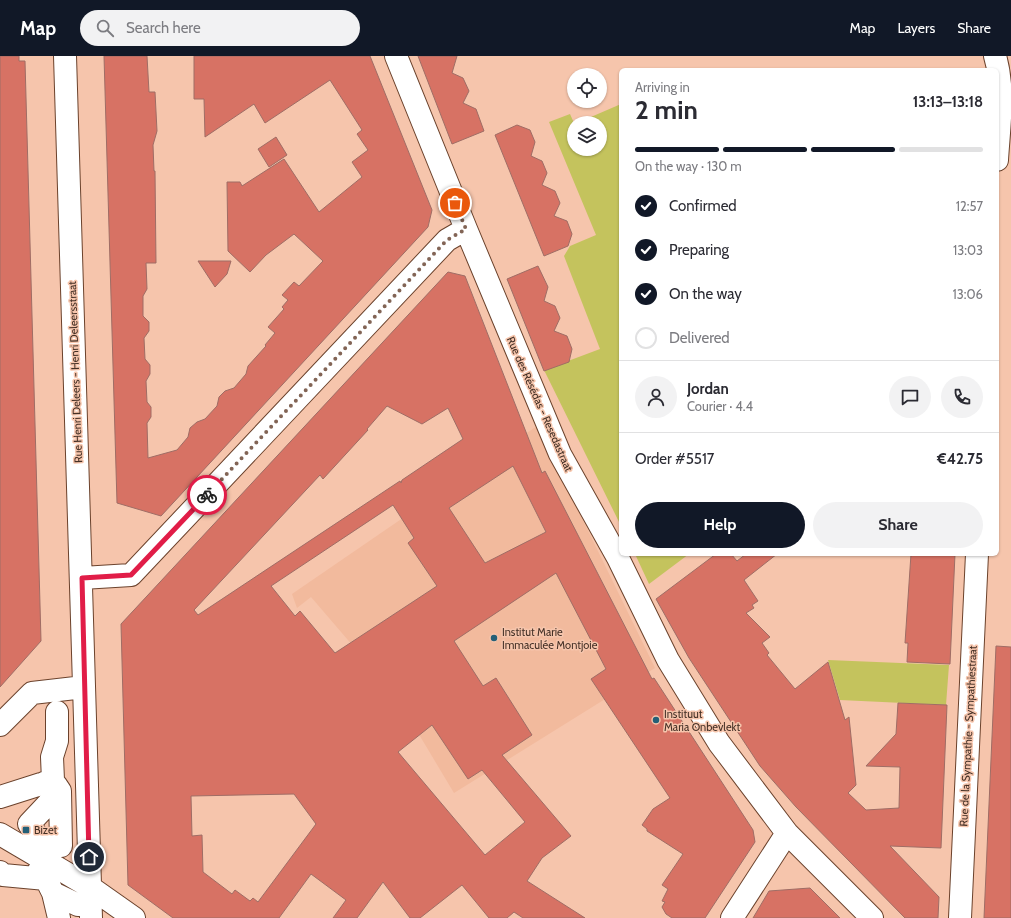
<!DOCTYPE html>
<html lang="en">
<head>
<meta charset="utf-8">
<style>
	body { margin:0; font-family:Cabin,sans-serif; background:#f2f2f3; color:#2b2b33; height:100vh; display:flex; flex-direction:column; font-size:15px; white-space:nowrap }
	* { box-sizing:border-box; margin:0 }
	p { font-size:13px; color:#7c7c81 }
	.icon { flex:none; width:22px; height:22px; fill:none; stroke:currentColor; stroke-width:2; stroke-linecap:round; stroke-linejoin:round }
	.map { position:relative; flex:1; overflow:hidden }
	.panel { position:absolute; left:619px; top:12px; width:380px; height:488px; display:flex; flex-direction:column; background:#fff; border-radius:6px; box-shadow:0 1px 3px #0004 }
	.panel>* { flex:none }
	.fabs { position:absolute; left:567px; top:12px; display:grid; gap:8px }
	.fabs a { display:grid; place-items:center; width:40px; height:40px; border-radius:50%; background:#fff; box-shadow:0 1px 3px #0004; font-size:20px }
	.pin { position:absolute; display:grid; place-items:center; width:34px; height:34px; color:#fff; margin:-17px; border:2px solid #fff; border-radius:50%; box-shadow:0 1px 4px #0007 }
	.courier { position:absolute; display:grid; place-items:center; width:40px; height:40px; margin:-20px; border:3px solid #e11d48; border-radius:50%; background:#fff; color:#222; box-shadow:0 1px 5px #0007 }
	.overview em { font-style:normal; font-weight:700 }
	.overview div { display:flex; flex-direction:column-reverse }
	.overview { display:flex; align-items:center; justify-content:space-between; height:68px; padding:0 16px }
	h1 { font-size:26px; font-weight:700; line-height:30px }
	.bar { display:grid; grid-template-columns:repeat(4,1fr); gap:6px 4px; align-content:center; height:48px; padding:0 16px }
	.bar i { height:5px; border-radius:3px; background:#e1e1e2 }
	.bar .selected { background:#111827 }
	.bar p { grid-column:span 4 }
	.line { display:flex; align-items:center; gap:10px; padding:0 16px; border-top:1px solid #e1e1e2 }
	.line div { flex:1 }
	.round { display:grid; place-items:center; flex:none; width:42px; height:42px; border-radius:21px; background:#f2f2f3 }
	ol { padding:0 16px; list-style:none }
	li { display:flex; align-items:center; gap:12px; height:44px }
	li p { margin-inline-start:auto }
	li .icon { padding:4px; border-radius:50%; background:#111827; color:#fff; stroke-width:4 }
	li:last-child { color:#7c7c81 }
	li i { width:22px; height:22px; border:2px solid #e1e1e2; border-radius:50% }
	.cta { display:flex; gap:8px; margin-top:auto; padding:8px 16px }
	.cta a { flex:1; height:46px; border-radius:24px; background:#111827; color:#fff; font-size:16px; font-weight:700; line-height:46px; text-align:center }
	.cta a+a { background:#f2f2f3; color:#2b2b33 }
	header { display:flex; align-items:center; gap:24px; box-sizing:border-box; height:56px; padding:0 20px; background:#111827; color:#fff }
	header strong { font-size:19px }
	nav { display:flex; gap:22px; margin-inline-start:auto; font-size:14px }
	.search { width:280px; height:36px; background:#f2f2f3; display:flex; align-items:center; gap:10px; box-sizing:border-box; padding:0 14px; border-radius:22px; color:#7c7c81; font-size:15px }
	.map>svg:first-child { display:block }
	.built { fill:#f2ba9d }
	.green { fill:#c4c35d }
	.building { fill:#d77264; stroke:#9f6d65; fill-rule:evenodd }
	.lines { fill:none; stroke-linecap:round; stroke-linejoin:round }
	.minor-casing { stroke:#6b422c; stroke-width:24 }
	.minor { stroke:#fff; stroke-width:22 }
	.done { stroke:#826455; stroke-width:4; stroke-dasharray:0 7.2 }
	.route { stroke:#e11d48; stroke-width:5 }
	.poi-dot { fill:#245f77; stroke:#f6c5ac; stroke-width:1.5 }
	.labels { text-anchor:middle; stroke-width:3; stroke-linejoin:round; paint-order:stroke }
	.street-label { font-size:11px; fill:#443026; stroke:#f6c5ac }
	.poi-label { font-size:11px; fill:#443026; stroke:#f6c5ac; text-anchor:start }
</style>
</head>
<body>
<header>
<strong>Map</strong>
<div class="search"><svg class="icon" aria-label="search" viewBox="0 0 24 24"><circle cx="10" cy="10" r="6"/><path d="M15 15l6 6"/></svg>Search here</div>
<nav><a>Map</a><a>Layers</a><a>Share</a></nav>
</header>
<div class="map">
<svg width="1011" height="862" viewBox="0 0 1011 862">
	<rect width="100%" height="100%" fill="#f6c5ac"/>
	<path class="built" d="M537,370L655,612L454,737L396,640L311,541L297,552L292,538Z"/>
	<path class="green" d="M621,48V470L544,314L600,293L564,200L570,190L596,179L549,66L570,58L574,67V93H600V67H577Z
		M635,498H689L649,528Z
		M828,604L949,609L946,649L840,644Z"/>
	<path class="building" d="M0,0H19V5H25L41,585L0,631Z
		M104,0H147L149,36H155L157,75L153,89L154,115H155L156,207H146L147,233L143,240V260L149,266V275L144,282L145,303L150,309V318L146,325L147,346L151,351V361L147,367L148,402L177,394L188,381L190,372L197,366L205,363L217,350L219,341L225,335L234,332L246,318L248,310L266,290L265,289L275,277L268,271L284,253L282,251L288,244L282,239L294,226L299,230L323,205L294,178L266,199L250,216L228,195L227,126H240L242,130L284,103L319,156L362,121L352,106L368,94L357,78L362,74L330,24L265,67L254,48L205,81L204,43H194V0H370L432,154L428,171L161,460L117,447Z
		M418,0H457L452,17L463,22L469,35L463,47L476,53L484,75L452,88Z
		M517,69L530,74L535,86L531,100L542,105L547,117L542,129L555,135L560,147L554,160L567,165L572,178L568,190L544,200L495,79Z
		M276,81L287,99L269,111L258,93Z
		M198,205H231L227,218L215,231Z
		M538,210L548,231L544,245L555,250L560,262L554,275L567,280L572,293L569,306L544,315L507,223Z
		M448,216L465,220L542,417L545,415L652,623L654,622L753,774L755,786L705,862H672L666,858L662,851L665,846L662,845L668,833L662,829L683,798L647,775V773L642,769L653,753L670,742L591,623L606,613L556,517L454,585L483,630L496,622L532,679L502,699L571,780L542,802L527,825L585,862H523L514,856L507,862H489L462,829L420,862H410L383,826L357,862H333L346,844L311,818L279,862H173L128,829L121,568ZM387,350L422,368L448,352L463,383L402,424L401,427L400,425L198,559L194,554L320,419L323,423L368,374L367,373ZM513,410L546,476L485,507L449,452ZM393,449L414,482L408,487L437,530L335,597L300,555L295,560L271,530ZM432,669L468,723L482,714L525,766L485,799L398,696ZM294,738L316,768L258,846L253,842L250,845L235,834L232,838L203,816L202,779L192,780L191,740Z
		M716,498H731L737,505L746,498H777L744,524L758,545L752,549L754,552L746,557L770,581L762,587L769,597L767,599L795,633L828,606L845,664L849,661L856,729L848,737L866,754L899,752L900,711L866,710L896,678L898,647L947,649L941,792L890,790L939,841L938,862H905L796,751L760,710L689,602L656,543Z
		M911,498H955L950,608L907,606L908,587H905Z
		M996,590L1011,591V862H984Z
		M810,832L840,862H753L769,835Z"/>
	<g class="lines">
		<defs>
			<path id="minor" d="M65,0L91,862
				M396,0L466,173L560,398L618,502L668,604L719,687L787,777L872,862
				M995,0C1005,34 999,70 997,104
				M82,522L131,519L447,184L466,173
				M0,669L32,637L84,631
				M44,727L53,724L52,701L57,685V656
				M56,729L60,735L61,790
				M0,741L41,728
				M0,778L90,831L134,862
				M56,791L38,781L29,768L60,735
				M0,816L3,819L46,823
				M38,816L46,823L53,837L78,849
				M53,837L59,862
				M732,862L787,777
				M960,862L977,498"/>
		</defs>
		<use href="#minor" class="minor-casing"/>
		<use href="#minor" class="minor"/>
	</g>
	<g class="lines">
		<path class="done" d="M207,439L447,184L466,173L455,147"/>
		<path class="route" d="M89,801L82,522L131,519L207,439"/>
	</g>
	<g class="poi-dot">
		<circle cx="494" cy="582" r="4"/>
		<circle cx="656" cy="664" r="4"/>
		<rect x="22" y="770" width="8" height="8" rx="2"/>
	</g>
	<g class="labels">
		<g class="street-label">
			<text transform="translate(75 316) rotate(-92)" y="4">Rue Henri Deleers - Henri Deleersstraat</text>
			<text transform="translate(540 348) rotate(66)" y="4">Rue des Résédas - Resedastraat</text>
			<text transform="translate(968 680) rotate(-87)" y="4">Rue de la Sympathie - Sympathiestraat</text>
		</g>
		<g class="poi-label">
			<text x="502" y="580">Institut Marie<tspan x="502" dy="13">Immaculée Montjoie</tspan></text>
			<text x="664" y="662">Instituut<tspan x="664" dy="13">Maria Onbevlekt</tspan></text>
			<text x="34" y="778">Bizet</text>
		</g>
	</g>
</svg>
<div class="fabs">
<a><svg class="icon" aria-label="locate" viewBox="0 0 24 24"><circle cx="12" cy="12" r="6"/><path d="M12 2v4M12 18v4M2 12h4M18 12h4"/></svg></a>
<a><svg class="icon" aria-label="layers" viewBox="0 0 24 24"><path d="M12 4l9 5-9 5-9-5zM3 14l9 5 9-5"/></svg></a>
</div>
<div class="pin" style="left:455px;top:147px;background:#ea580c"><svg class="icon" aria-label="bag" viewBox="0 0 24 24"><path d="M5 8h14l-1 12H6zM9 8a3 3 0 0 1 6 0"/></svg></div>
<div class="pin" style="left:89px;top:801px;background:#1f2937"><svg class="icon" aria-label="home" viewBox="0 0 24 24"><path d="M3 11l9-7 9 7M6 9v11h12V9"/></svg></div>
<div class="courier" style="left:207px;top:439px"><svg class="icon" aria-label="bike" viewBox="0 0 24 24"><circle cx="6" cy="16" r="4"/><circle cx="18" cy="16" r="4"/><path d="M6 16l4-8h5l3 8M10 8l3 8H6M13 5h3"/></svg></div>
<section class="panel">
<div class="overview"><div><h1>2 min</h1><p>Arriving in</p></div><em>13:13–13:18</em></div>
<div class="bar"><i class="selected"></i><i class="selected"></i><i class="selected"></i><i></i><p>On the way · 130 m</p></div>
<ol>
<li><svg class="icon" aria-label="check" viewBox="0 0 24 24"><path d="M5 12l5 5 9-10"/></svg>Confirmed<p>12:57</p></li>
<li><svg class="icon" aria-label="check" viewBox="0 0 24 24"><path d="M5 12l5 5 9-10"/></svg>Preparing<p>13:03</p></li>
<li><svg class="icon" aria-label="check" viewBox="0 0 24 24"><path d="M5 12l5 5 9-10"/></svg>On the way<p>13:06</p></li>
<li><i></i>Delivered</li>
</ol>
<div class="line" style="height:72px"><a class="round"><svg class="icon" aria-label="person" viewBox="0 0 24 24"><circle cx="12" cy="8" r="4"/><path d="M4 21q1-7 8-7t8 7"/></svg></a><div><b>Jordan</b><p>Courier · 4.4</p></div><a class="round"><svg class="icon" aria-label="chat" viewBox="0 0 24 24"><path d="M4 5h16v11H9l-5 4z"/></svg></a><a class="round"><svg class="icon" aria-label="phone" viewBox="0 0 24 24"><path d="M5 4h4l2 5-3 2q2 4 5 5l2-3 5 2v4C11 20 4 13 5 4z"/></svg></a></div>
<div class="line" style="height:52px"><div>Order #5517</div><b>€42.75</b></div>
<div class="cta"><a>Help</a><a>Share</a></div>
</section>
</div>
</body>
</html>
